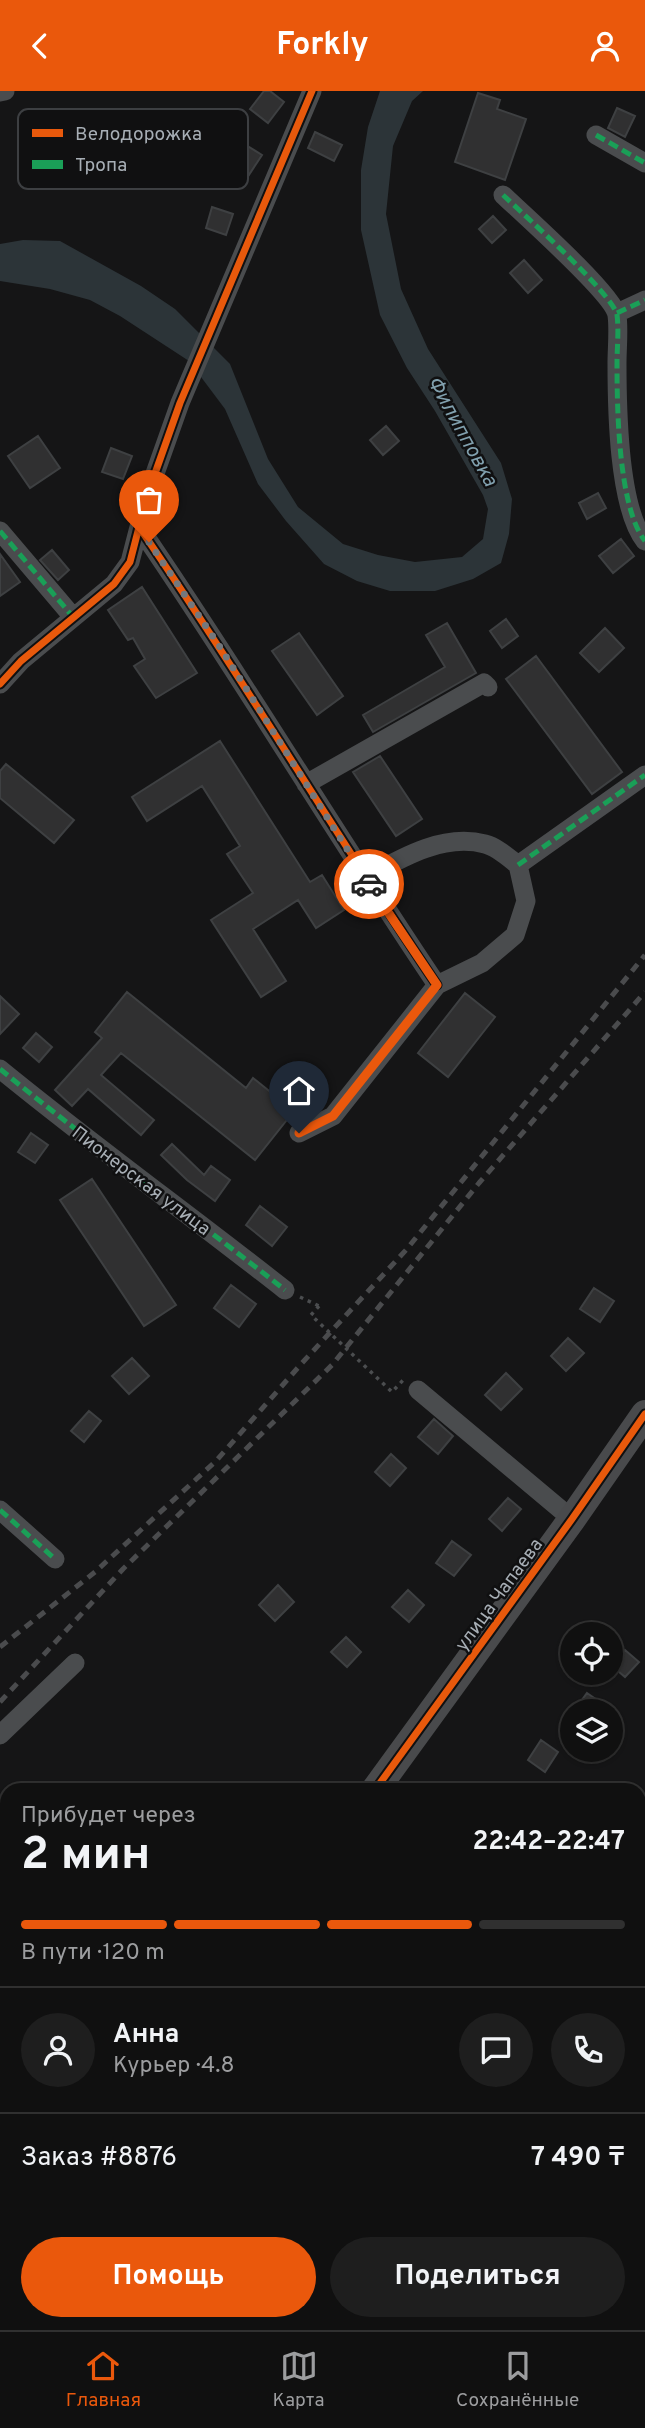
<!DOCTYPE html>
<html lang="ru">
<head>
<meta charset="utf-8">
<style>
	body { margin:0; font-family:Overpass,sans-serif; background:#1e1e1e; color:#f1f3f6; height:100vh; display:flex; flex-direction:column; font-size:26px; white-space:nowrap }
	* { box-sizing:border-box; margin:0 }
	p { font-size:23px; color:#9c9d9f }
	.icon { flex:none; width:38px; height:38px; fill:none; stroke:currentColor; stroke-width:2; stroke-linecap:round; stroke-linejoin:round }
	.map { position:relative; flex:1; overflow:hidden }
	.sheet { position:absolute; left:0px; top:1692px; width:646px; height:548px; display:flex; flex-direction:column; background:#101010; border-radius:21px 21px 0 0; box-shadow:0 2px 5px #0004,0 0 0 2px #303030 }
	.sheet>* { flex:none }
	.tools { position:absolute; left:560px; top:1531px; display:grid; gap:14px }
	.tools a { display:grid; place-items:center; width:63px; height:63px; border-radius:50%; background:#101010; box-shadow:0 2px 5px #0004,0 0 0 2px #303030; font-size:35px }
	.pin { position:absolute; display:grid; place-items:center; width:60px; height:60px; color:#fff; margin:-72px -30px; border-radius:50% 50% 50% 0; rotate:-45deg; box-shadow:0 0 7px #0007 }
	.pin .icon { rotate:45deg }
	.courier { position:absolute; display:grid; place-items:center; width:70px; height:70px; margin:-35px; border:5px solid #ea580c; border-radius:50%; background:#fff; color:#222; box-shadow:0 2px 9px #0007 }
	.overview em { font-style:normal; font-weight:700 }
	.overview div { display:flex; flex-direction:column-reverse }
	.overview { display:flex; align-items:center; justify-content:space-between; height:119px; padding:0 21px }
	h1 { font-size:46px; font-weight:700; line-height:52px }
	.bar { display:grid; grid-template-columns:repeat(4,1fr); gap:10px 7px; align-content:center; height:84px; padding:0 21px }
	.bar i { height:9px; border-radius:5px; background:#303030 }
	.bar .active { background:#ea580c }
	.bar p { grid-column:span 4 }
	.line { display:flex; align-items:center; gap:18px; padding:0 21px; border-top:2px solid #303030 }
	.line div { flex:1 }
	.round { display:grid; place-items:center; flex:none; width:74px; height:74px; border-radius:37px; background:#1e1e1e }
	.action { display:flex; gap:14px; margin-top:auto; padding:14px 21px }
	.action a { flex:1; height:80px; border-radius:42px; background:#ea580c; color:#fff; font-size:28px; font-weight:700; line-height:80px; text-align:center }
	.action a+a { background:#1e1e1e; color:#f1f3f6 }
	header { display:flex; justify-content:space-between; align-items:center; height:91px; padding:0 21px; background:#ea580c; color:#fff; font-size:32px; font-weight:700 }
	.dock { display:flex; justify-content:space-around; align-items:center; height:98px; border-top:2px solid #303030; background:#101010; font-size:19px; color:#9c9d9f }
	.dock a { display:grid; justify-items:center; gap:4px }
	.dock .active { color:#ea580c }
	.map>svg:first-child { display:block }
	.water { fill:#2c3438 }
	.building { fill:#303031; stroke:#3e4042; stroke-width:2 }
	.lines { fill:none; stroke-linecap:round; stroke-linejoin:round }
	.path { stroke:#4b4d4f; stroke-width:3.5; stroke-dasharray:3.5 5; stroke-linecap:butt }
	.street { stroke:#4a4c4e; stroke-width:19 }
	.secondary { stroke:#494a4c; stroke-width:28 }
	.rail { stroke:#4a4b4d; stroke-width:5; stroke-dasharray:9 7; stroke-linecap:butt }
	.path-bridge { stroke:#4b4d4f; stroke-width:3.5; stroke-dasharray:3.5 5; stroke-linecap:butt }
	.quiet { stroke:#1a9f57; stroke-width:5; stroke-dasharray:10 5; stroke-linecap:butt }
	.cycleway-casing { stroke:#101011; stroke-width:11 }
	.cycleway { stroke:#e8590c; stroke-width:7 }
	.done { stroke:#74787d; stroke-width:7; stroke-dasharray:0 12.6 }
	.route { stroke:#ea580c; stroke-width:9 }
	.labels { text-anchor:middle; stroke-width:5; stroke-linejoin:round; paint-order:stroke }
	.street-label { font-size:19px; fill:#a7aeb5; stroke:#101011 }
	.water-label { font-size:21px; font-style:italic; fill:#81a0ae; stroke:#101011 }
	.key { fill:#101011; stroke:#3d3f42; stroke-width:2 }
	.key-label { font-size:19px; fill:#a7aeb5 }
</style>
</head>
<body>
<header><svg class="icon" aria-label="back" viewBox="0 0 24 24"><path d="M15 5l-7 7 7 7"/></svg>Forkly<svg class="icon" aria-label="person" viewBox="0 0 24 24"><circle cx="12" cy="8" r="4"/><path d="M4 21q1-7 8-7t8 7"/></svg></header>
<div class="map">
<svg width="645" height="2239" viewBox="0 0 645 2239">
	<rect width="100%" height="100%" fill="#151516"/>
	<path class="water" d="M380,0H423L412,10L393,55L386,123L401,198L428,258L501,372L512,408L509,443L501,472L473,488L435,500H390L357,490L324,473L286,430L258,393L225,318L189,270L120,225L90,209L50,198L0,190V153L23,149L60,150L141,195L175,218L230,273L268,368L298,416L343,453L378,464L415,471L462,466L483,448L488,418L483,404L435,320L407,277L380,224L361,139V79L368,36Z"/>
	<path class="building" d="M264,0H270L284,11L268,32L250,18Z
		M478,2L500,9L497,18L526,28L505,89L455,71Z
		M617,17L635,25L625,46L608,37Z
		M315,41L342,54L334,70L308,57Z
		M241,51L262,64L243,93L223,79Z
		M212,116L233,123L226,144L206,137Z
		M493,125L506,139L492,152L479,138Z
		M524,169L542,189L528,202L510,182Z
		M386,335L399,350L383,364L370,349Z
		M38,345L60,377L30,397L8,365Z
		M111,357L132,365L123,388L102,381Z
		M598,402L606,417L587,428L579,412Z
		M621,448L634,465L613,482L599,465Z
		M52,459L69,479L58,489L40,469Z
		M0,463L20,491L0,505Z
		M142,496L197,582L156,607L134,575L145,568L133,547L128,549L108,519Z
		M506,528L518,545L502,557L490,540Z
		M447,532L476,582L373,641L363,624L445,576L426,544Z
		M605,537L624,557L599,581L580,562Z
		M299,542L343,605L317,624L272,560Z
		M536,565L622,681L592,703L506,588Z
		M220,650L310,791L322,784L344,819L316,837L298,809L253,838L286,890L261,906L211,829L253,802L227,763L240,755L202,695L147,730L132,706Z
		M380,665L422,728L396,745L353,681Z
		M6,673L74,729L54,752L0,707V680Z
		M127,901L246,997L253,987L294,1020L255,1069L121,962L101,984L154,1029L141,1044L88,998L72,1015L55,999L102,947L95,941Z
		M465,902L495,926L448,986L418,962Z
		M0,905L19,923L0,943Z
		M36,942L52,956L39,971L23,957Z
		M31,1042L48,1054L35,1072L18,1061Z
		M172,1053L204,1084L211,1075L230,1089L215,1110L187,1089L161,1064Z
		M92,1088L176,1214L144,1235L60,1109Z
		M260,1115L287,1136L272,1155L246,1134Z
		M231,1194L256,1213L239,1236L214,1217Z
		M594,1197L614,1210L600,1231L580,1218Z
		M568,1247L584,1262L566,1280L551,1265Z
		M132,1267L149,1285L129,1303L112,1285Z
		M506,1282L522,1298L501,1319L485,1304Z
		M89,1320L101,1330L84,1351L71,1340Z
		M434,1328L453,1345L438,1363L418,1346Z
		M391,1363L406,1377L390,1395L375,1381Z
		M508,1407L521,1418L502,1440L489,1428Z
		M452,1450L471,1464L454,1485L436,1472Z
		M278,1494L294,1511L275,1530L259,1514Z
		M408,1499L424,1514L409,1531L392,1516Z
		M346,1546L361,1561L347,1576L331,1561Z
		M625,1559L639,1571L625,1586L611,1574Z
		M587,1602L613,1620H574Z
		M541,1649L558,1661L545,1681L528,1669Z"/>
	<g class="lines">
		<path class="path" d="M300,1206L319,1215"/>
		<path class="street" d="M0,1L5,0
			M596,44L645,72
			M503,104C523,123 613,203 617,224C619,239 617,257 617,272C617,315 618,416 645,450
			M617,222L645,209
			M139,436C242,586 335,743 437,894
			M0,440L73,526
			M0,593L21,570L114,493L130,471L147,405L180,312L312,0
			M306,693L484,592L488,596
			M518,774L645,684
			M0,978C93,1054 191,1125 285,1199
			M299,1042L333,1025L437,894L482,872L515,844L526,810L518,774C509,767 497,756 485,753C443,742 401,767 365,787
			M418,1299L572,1428
			M0,1419L55,1468
			M0,1644L75,1572
			M0,1726L5,1770L0,1798
			M639,1921L645,1924
			M0,1977L7,1988
			M0,2138L7,2132
			M639,2172L645,2181
			M205,2233L209,2239
			M447,2239L452,2233"/>
		<path class="secondary" d="M375,1699L572,1428L645,1323
			M0,2027L7,2021"/>
		<path class="rail" d="M0,1556L95,1481L216,1370L302,1272L406,1159L645,864
			M0,1611L123,1478L332,1274L479,1092L645,901"/>
		<path class="path-bridge" d="M319,1215L311,1224L392,1301L406,1286"/>
		<path class="quiet" d="M596,44L645,72
			M503,104C523,123 613,203 617,224C619,239 617,257 617,272C617,315 618,416 645,450
			M617,222L645,209
			M0,440L73,526
			M518,774L645,684
			M0,978C93,1054 191,1125 285,1199
			M0,1419L55,1468
			M0,2138L7,2132
			M447,2239L452,2233"/>
		<defs>
			<path id="cycleway" d="M139,436C242,586 335,743 437,894
				M0,593L21,570L114,493L130,471L147,405L180,312L312,0
				M375,1699L572,1428L645,1323"/>
		</defs>
		<use href="#cycleway" class="cycleway-casing"/>
		<use href="#cycleway" class="cycleway"/>
	</g>
	<g class="lines">
		<path class="done" d="M149,451L220,556L369,793"/>
		<path class="route" d="M299,1042L333,1025L437,894L369,793"/>
	</g>
	<g class="labels">
		<g class="street-label">
			<text transform="translate(142 1089) rotate(37)" y="7">Пионерская улица</text>
			<text transform="translate(498 1503) rotate(-54)" y="7">улица Чапаева</text>
		</g>
		<g class="water-label">
			<text transform="translate(463 340) rotate(61)" y="7">Филипповка</text>
		</g>
	</g>
	<rect x="18" y="18" width="230" height="80" rx="10" class="key"/>
	<rect x="32" y="38" width="31" height="8" fill="#e8590c"/>
	<rect x="32" y="69" width="31" height="9" fill="#1a9f57"/>
	<g class="key-label">
		<text x="75" y="49">Велодорожка</text>
		<text x="75" y="80">Тропа</text>
	</g>
</svg>
<div class="tools">
<a><svg class="icon" aria-label="locate" viewBox="0 0 24 24"><circle cx="12" cy="12" r="6"/><path d="M12 2v4M12 18v4M2 12h4M18 12h4"/></svg></a>
<a><svg class="icon" aria-label="layers" viewBox="0 0 24 24"><path d="M12 4l9 5-9 5-9-5zM3 14l9 5 9-5"/></svg></a>
</div>
<div class="pin" style="left:149px;top:451px;background:#ea580c"><svg class="icon" aria-label="bag" viewBox="0 0 24 24"><path d="M5 8h14l-1 12H6zM9 8a3 3 0 0 1 6 0"/></svg></div>
<div class="pin" style="left:299px;top:1042px;background:#1f2937"><svg class="icon" aria-label="home" viewBox="0 0 24 24"><path d="M3 11l9-7 9 7M6 9v11h12V9"/></svg></div>
<div class="courier" style="left:369px;top:793px"><svg class="icon" aria-label="car" viewBox="0 0 24 24"><path d="M5 17H2v-5l4-1 3-4h7l3 4 3 1v5h-3M9 17h6M6 11h13"/><circle cx="7" cy="17" r="2"/><circle cx="17" cy="17" r="2"/></svg></div>
<section class="sheet">
<div class="overview"><div><h1>2 мин</h1><p>Прибудет через</p></div><em>22:42–22:47</em></div>
<div class="bar"><i class="active"></i><i class="active"></i><i class="active"></i><i></i><p>В пути · 120 m</p></div>
<div class="line" style="height:126px"><a class="round"><svg class="icon" aria-label="person" viewBox="0 0 24 24"><circle cx="12" cy="8" r="4"/><path d="M4 21q1-7 8-7t8 7"/></svg></a><div><b>Анна</b><p>Курьер · 4.8</p></div><a class="round"><svg class="icon" aria-label="chat" viewBox="0 0 24 24"><path d="M4 5h16v11H9l-5 4z"/></svg></a><a class="round"><svg class="icon" aria-label="phone" viewBox="0 0 24 24"><path d="M5 4h4l2 5-3 2q2 4 5 5l2-3 5 2v4C11 20 4 13 5 4z"/></svg></a></div>
<div class="line" style="height:91px"><div>Заказ #8876</div><b>7 490 ₸</b></div>
<div class="action"><a>Помощь</a><a>Поделиться</a></div>
</section>
</div>
<nav class="dock">
<a class="active"><svg class="icon" aria-label="home" viewBox="0 0 24 24"><path d="M3 11l9-7 9 7M6 9v11h12V9"/></svg>Главная</a>
<a><svg class="icon" aria-label="map" viewBox="0 0 24 24"><path d="M3 6l6-2 6 2 6-2v14l-6 2-6-2-6 2zM9 4v14M15 6v14"/></svg>Карта</a>
<a><svg class="icon" aria-label="saved" viewBox="0 0 24 24"><path d="M7 4h10v16l-5-4-5 4z"/></svg>Сохранённые</a>
</nav>
</body>
</html>
